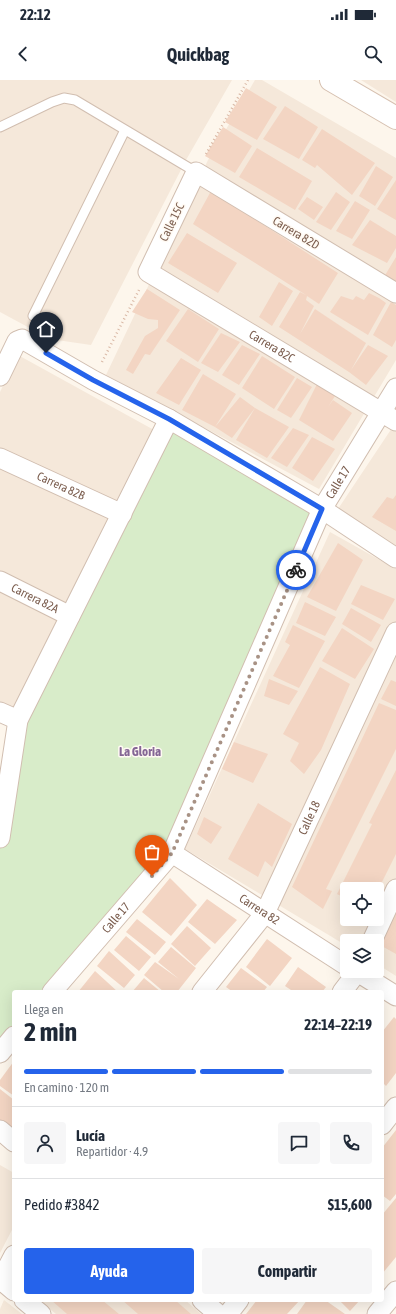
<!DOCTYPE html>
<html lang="es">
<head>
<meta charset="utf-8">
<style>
	body { margin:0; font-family:"Asap Condensed",sans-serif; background:#f6f6f7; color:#1f2937; height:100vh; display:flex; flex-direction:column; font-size:15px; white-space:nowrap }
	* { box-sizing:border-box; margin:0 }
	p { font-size:13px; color:#747a83 }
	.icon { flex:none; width:22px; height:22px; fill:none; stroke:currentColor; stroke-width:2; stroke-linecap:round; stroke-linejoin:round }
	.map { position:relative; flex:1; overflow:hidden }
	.drawer { position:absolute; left:12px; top:910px; width:372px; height:312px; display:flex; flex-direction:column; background:#fff; border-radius:4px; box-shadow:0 4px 16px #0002 }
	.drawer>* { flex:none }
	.tools { position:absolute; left:340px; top:802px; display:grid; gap:8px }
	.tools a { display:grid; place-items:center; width:44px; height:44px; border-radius:4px; background:#fff; box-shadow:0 4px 16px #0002; font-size:20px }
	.pin { position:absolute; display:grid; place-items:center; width:34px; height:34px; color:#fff; margin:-41px -17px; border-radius:50% 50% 50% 0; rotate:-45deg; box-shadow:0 0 4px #0007 }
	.pin .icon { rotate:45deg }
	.courier { position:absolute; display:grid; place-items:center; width:40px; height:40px; margin:-20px; border:3px solid #2563eb; border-radius:50%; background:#fff; color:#222; box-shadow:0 1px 5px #0007 }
	.headline em { font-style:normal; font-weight:700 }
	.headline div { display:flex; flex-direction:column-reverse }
	.headline { display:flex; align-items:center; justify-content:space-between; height:68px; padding:0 12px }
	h1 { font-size:26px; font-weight:700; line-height:30px }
	.bar { display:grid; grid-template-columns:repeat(4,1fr); gap:6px 4px; align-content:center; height:48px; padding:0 12px }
	.bar i { height:5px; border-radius:3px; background:#e0e1e3 }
	.bar .current { background:#2563eb }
	.bar p { grid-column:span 4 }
	.line { display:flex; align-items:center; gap:10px; padding:0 12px; border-top:1px solid #e0e1e3 }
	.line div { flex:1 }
	.round { display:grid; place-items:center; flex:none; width:42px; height:42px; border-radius:4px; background:#f6f6f7 }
	.action { display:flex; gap:8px; margin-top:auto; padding:8px 12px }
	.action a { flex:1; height:46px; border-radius:4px; background:#2563eb; color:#fff; font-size:16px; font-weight:700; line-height:46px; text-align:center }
	.action a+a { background:#f6f6f7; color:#1f2937 }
	.status { display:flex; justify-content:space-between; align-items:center; height:28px; padding:0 20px; background:#fff; direction:ltr }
	.status svg { height:11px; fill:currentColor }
	header { display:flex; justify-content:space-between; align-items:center; height:52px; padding:0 12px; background:#fff; font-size:18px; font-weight:700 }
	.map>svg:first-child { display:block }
	.residential { fill:#f5e8da; fill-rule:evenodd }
	.green { fill:#d8ecc9 }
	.building { fill:#f3d5c3 }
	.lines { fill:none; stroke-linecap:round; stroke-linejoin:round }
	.lane-casing { stroke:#d1beb0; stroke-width:11 }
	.street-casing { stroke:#d1beb0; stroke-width:21 }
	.secondary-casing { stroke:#d6c0b0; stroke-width:24 }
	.path { stroke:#d9b8a5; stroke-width:2.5; stroke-dasharray:1 3; stroke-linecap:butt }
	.lane { stroke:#fff; stroke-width:9 }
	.street { stroke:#fff; stroke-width:19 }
	.secondary { stroke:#fff; stroke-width:22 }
	.done { stroke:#a89285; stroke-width:4; stroke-dasharray:0 7.2 }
	.route { stroke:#2563eb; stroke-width:5 }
	.labels { text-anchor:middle; stroke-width:3; stroke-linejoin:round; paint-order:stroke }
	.street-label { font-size:12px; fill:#7a5c4d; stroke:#fffaf3 }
	.neighbourhood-label { font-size:13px; font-weight:bold; fill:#846695; stroke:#fffaf3 }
</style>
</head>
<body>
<div class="status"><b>22:12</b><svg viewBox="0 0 49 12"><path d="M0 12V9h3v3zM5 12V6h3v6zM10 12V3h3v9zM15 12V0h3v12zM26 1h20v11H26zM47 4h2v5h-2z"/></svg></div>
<header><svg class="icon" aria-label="back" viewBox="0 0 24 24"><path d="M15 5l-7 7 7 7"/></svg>Quickbag<svg class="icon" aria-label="search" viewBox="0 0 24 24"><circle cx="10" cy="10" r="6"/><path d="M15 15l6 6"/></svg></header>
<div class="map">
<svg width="396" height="1234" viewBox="0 0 396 1234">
	<rect width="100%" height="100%" fill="#fdf6ec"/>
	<path class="residential" d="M0,0H232L186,80L91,265L50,259L0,232Z
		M255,0H262L396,78V280L319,409L106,295L208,80Z
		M361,0H396V22Z
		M18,275L154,350L13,629L0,623V312Z
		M392,348L396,351V467L336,432Z
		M330,452L396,489V896L377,884V861H347V866L185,769ZM347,809H377V839H347Z
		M0,1085L14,1093V1146L0,1173Z
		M4,1220L22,1234H0V1229Z
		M39,1220H185L201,1234H56Z"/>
	<path class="green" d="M169,339L322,429L172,773L52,912H14V956L0,973V758L18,640Z"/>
	<path class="building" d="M246,8L277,27L257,60L225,42Z
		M285,26L318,47L299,79L263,59Z
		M223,47L252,66L235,93L205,76Z
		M322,49L375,83L352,115L317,85L315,88L302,80Z
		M257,68L312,101L295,130L239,97Z
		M376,86L393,97L375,126L359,116Z
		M396,100V140L377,129Z
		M211,111L338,193L319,224L307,216L306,220L314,226L300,254L315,229L366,263L351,290L368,265L388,276L366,305L349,292L279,247L300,212L306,215L193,144Z
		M336,112L350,122L331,150L316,142Z
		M307,117L323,127L314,140L298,129Z
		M355,121L370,130L352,159L336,151Z
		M370,140L396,156V168L387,183L352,165Z
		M187,153L237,183L218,213L168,183Z
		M396,177V204L384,197Z
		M279,202L293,211L272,246L259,237Z
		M147,209L180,230L150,275L145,274L133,294L126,290L145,256L158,248V240L148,239L132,232Z
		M369,213L379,218L386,223L368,255L330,232L341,216L353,220L356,216L364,220Z
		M391,222L396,225V260L392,267L373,255Z
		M188,229L219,249L198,282L166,261Z
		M221,253L240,262L218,292L201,283Z
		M242,265L260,274L239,305L222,295Z
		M262,276L295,297L274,329L242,308Z
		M181,278L201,290L179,325L156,313Z
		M203,294L236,314L215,347L182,330Z
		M297,298L312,307L291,338L277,330Z
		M317,304L335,316L328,327L333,320L352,333L333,361L299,340Z
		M240,317L255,328L289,347L267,378L236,360L255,328L232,358L215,347Z
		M293,348L309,355L287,387L271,378Z
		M312,357L335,369L313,401L292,388Z
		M396,415V451L372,437L387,417L393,419Z
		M338,463L363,480L336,531L307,517Z
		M361,505L395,519L383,540L351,524Z
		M305,522L336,537L325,556L296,543Z
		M351,528L381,545L371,562L342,544Z
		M293,545L325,561L299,608L273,596L290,565L285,562Z
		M342,548L374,569L355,599L322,581Z
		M320,587L350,604L321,670L304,694L290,681L299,663L283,654Z
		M269,599L298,611L289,625L264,616Z
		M391,600L396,602V626L381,619Z
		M379,623L396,630V669L326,809L332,811L323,829L292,807Z
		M234,662L268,674L253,703L222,689Z
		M396,690V774L377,812V809H347V819L337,814L372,744L369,743Z
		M258,723L292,744L272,787L265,781L258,797L228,779Z
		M204,737L222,747L211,764L197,754Z
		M170,798L197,825L171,856L142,832Z
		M207,819L237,840L215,864L188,842Z
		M396,833V874L380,865Z
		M137,839L166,862L155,875L126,852Z
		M187,846L211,868L195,886L171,864Z
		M126,856L151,877L139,891L114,870Z
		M267,859L292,878L270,906L246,887Z
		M171,867L196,888L177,912H164L144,895L155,882L179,899L158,882Z
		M109,871L135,895L124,908L97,886Z
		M298,887L326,907L322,912H294L285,906Z
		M241,888L267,907L263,912H233L226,907Z
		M95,891L118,912H78Z
		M144,898L161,912H132Z
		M394,937L396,939V993L386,1006L382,1002V952Z
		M14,981V1016L0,1006V1000Z
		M0,1009L14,1020V1050L0,1040Z
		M396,1050V1114L390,1121L382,1115V1068Z
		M396,1118V1177L382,1194V1135Z
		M51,1220H102L119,1234H67Z
		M122,1220H175L191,1234H138Z
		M257,1220H300L287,1234H246Z
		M307,1220H325L345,1234H297Z
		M339,1220H360L350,1231Z"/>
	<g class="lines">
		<defs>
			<path id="lane" d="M0,47L52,22L64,18L75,20L196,92
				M33,236L125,50"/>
			<g id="street">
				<path id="s1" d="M396,213L196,92L148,192L396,341"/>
				<path d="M0,296L17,261L22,259L93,300L169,339L322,429L396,478"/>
				<path id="s2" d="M0,378L122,434"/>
				<path id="s3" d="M0,501L70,536"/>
				<path d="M0,632L18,640"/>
				<path d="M0,758L18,640L169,339"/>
				<path id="s4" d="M172,773L347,886"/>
				<path d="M372,861L396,809"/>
				<path d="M356,891L396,916"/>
				<path id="s5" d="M52,912L172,773L322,429L396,308"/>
				<path id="s6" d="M202,912L265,833L396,552"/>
				<path d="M342,912L358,891"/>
				<path d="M0,973L14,956"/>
				<path d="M382,1045L396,1027"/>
				<path d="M0,1050L14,1062"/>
				<path d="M1,1200L14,1211"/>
				<path d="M0,1202L14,1175"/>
				<path d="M24,1220L41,1234"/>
				<path d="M202,1220L218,1234"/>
				<path d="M228,1234L239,1220"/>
				<path d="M377,1234L396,1211"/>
			</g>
			<path id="secondary" d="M331,0L396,38"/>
		</defs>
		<use href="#lane" class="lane-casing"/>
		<use href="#street" class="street-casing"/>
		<use href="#secondary" class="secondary-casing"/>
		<path class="path" d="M206,74L248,0
			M102,282L139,210"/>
		<use href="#lane" class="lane"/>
		<use href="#street" class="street"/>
		<use href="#secondary" class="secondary"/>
	</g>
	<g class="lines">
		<path class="done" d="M152,796L172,773L296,490"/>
		<path class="route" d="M46,273L93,300L169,339L322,429L296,490"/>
	</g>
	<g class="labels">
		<g class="street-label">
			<text transform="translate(172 142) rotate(-64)" y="4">Calle 15C</text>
			<text transform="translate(296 153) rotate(31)" y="4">Carrera 82D</text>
			<text dy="4" stroke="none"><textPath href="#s1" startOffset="489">Carrera 82C</textPath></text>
			<text dy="4" stroke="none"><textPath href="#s5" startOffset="590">Calle 17</textPath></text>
			<text dy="4" stroke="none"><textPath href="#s2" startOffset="67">Carrera 82B</textPath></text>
			<text dy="4" stroke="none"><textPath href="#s3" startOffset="39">Carrera 82A</textPath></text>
			<text dy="4" stroke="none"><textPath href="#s6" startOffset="206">Calle 18</textPath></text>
			<text dy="4" stroke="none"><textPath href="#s4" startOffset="104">Carrera 82</textPath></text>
			<text dy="4" stroke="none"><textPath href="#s5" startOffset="98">Calle 17</textPath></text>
		</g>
		<g class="neighbourhood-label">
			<text x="140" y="676">La Gloria</text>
		</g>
	</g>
</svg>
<div class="tools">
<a><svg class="icon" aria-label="locate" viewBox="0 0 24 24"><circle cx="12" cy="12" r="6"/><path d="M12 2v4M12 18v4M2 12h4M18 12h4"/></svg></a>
<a><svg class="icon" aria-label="layers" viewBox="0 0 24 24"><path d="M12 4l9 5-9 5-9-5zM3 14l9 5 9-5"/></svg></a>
</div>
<div class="pin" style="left:152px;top:796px;background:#ea580c"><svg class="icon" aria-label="bag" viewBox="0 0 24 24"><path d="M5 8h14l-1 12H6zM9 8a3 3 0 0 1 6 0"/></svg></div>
<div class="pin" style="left:46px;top:273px;background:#1f2937"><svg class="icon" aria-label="home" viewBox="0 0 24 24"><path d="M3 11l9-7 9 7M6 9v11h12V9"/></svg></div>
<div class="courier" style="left:296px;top:490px"><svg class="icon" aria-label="bike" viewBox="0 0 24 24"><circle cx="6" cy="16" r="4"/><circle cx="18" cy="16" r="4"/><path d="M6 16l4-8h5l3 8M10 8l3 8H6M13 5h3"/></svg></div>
<section class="drawer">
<div class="headline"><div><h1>2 min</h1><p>Llega en</p></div><em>22:14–22:19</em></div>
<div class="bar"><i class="current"></i><i class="current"></i><i class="current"></i><i></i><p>En camino · 120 m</p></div>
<div class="line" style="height:72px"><a class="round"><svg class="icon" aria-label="person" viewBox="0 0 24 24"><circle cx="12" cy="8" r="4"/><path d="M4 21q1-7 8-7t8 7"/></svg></a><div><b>Lucía</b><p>Repartidor · 4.9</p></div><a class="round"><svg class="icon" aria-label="chat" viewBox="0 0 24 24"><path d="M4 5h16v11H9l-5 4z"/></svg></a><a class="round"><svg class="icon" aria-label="phone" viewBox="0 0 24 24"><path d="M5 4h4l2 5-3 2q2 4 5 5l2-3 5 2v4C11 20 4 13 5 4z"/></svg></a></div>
<div class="line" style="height:52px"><div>Pedido #3842</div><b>$15,600</b></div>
<div class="action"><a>Ayuda</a><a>Compartir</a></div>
</section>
</div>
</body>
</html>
